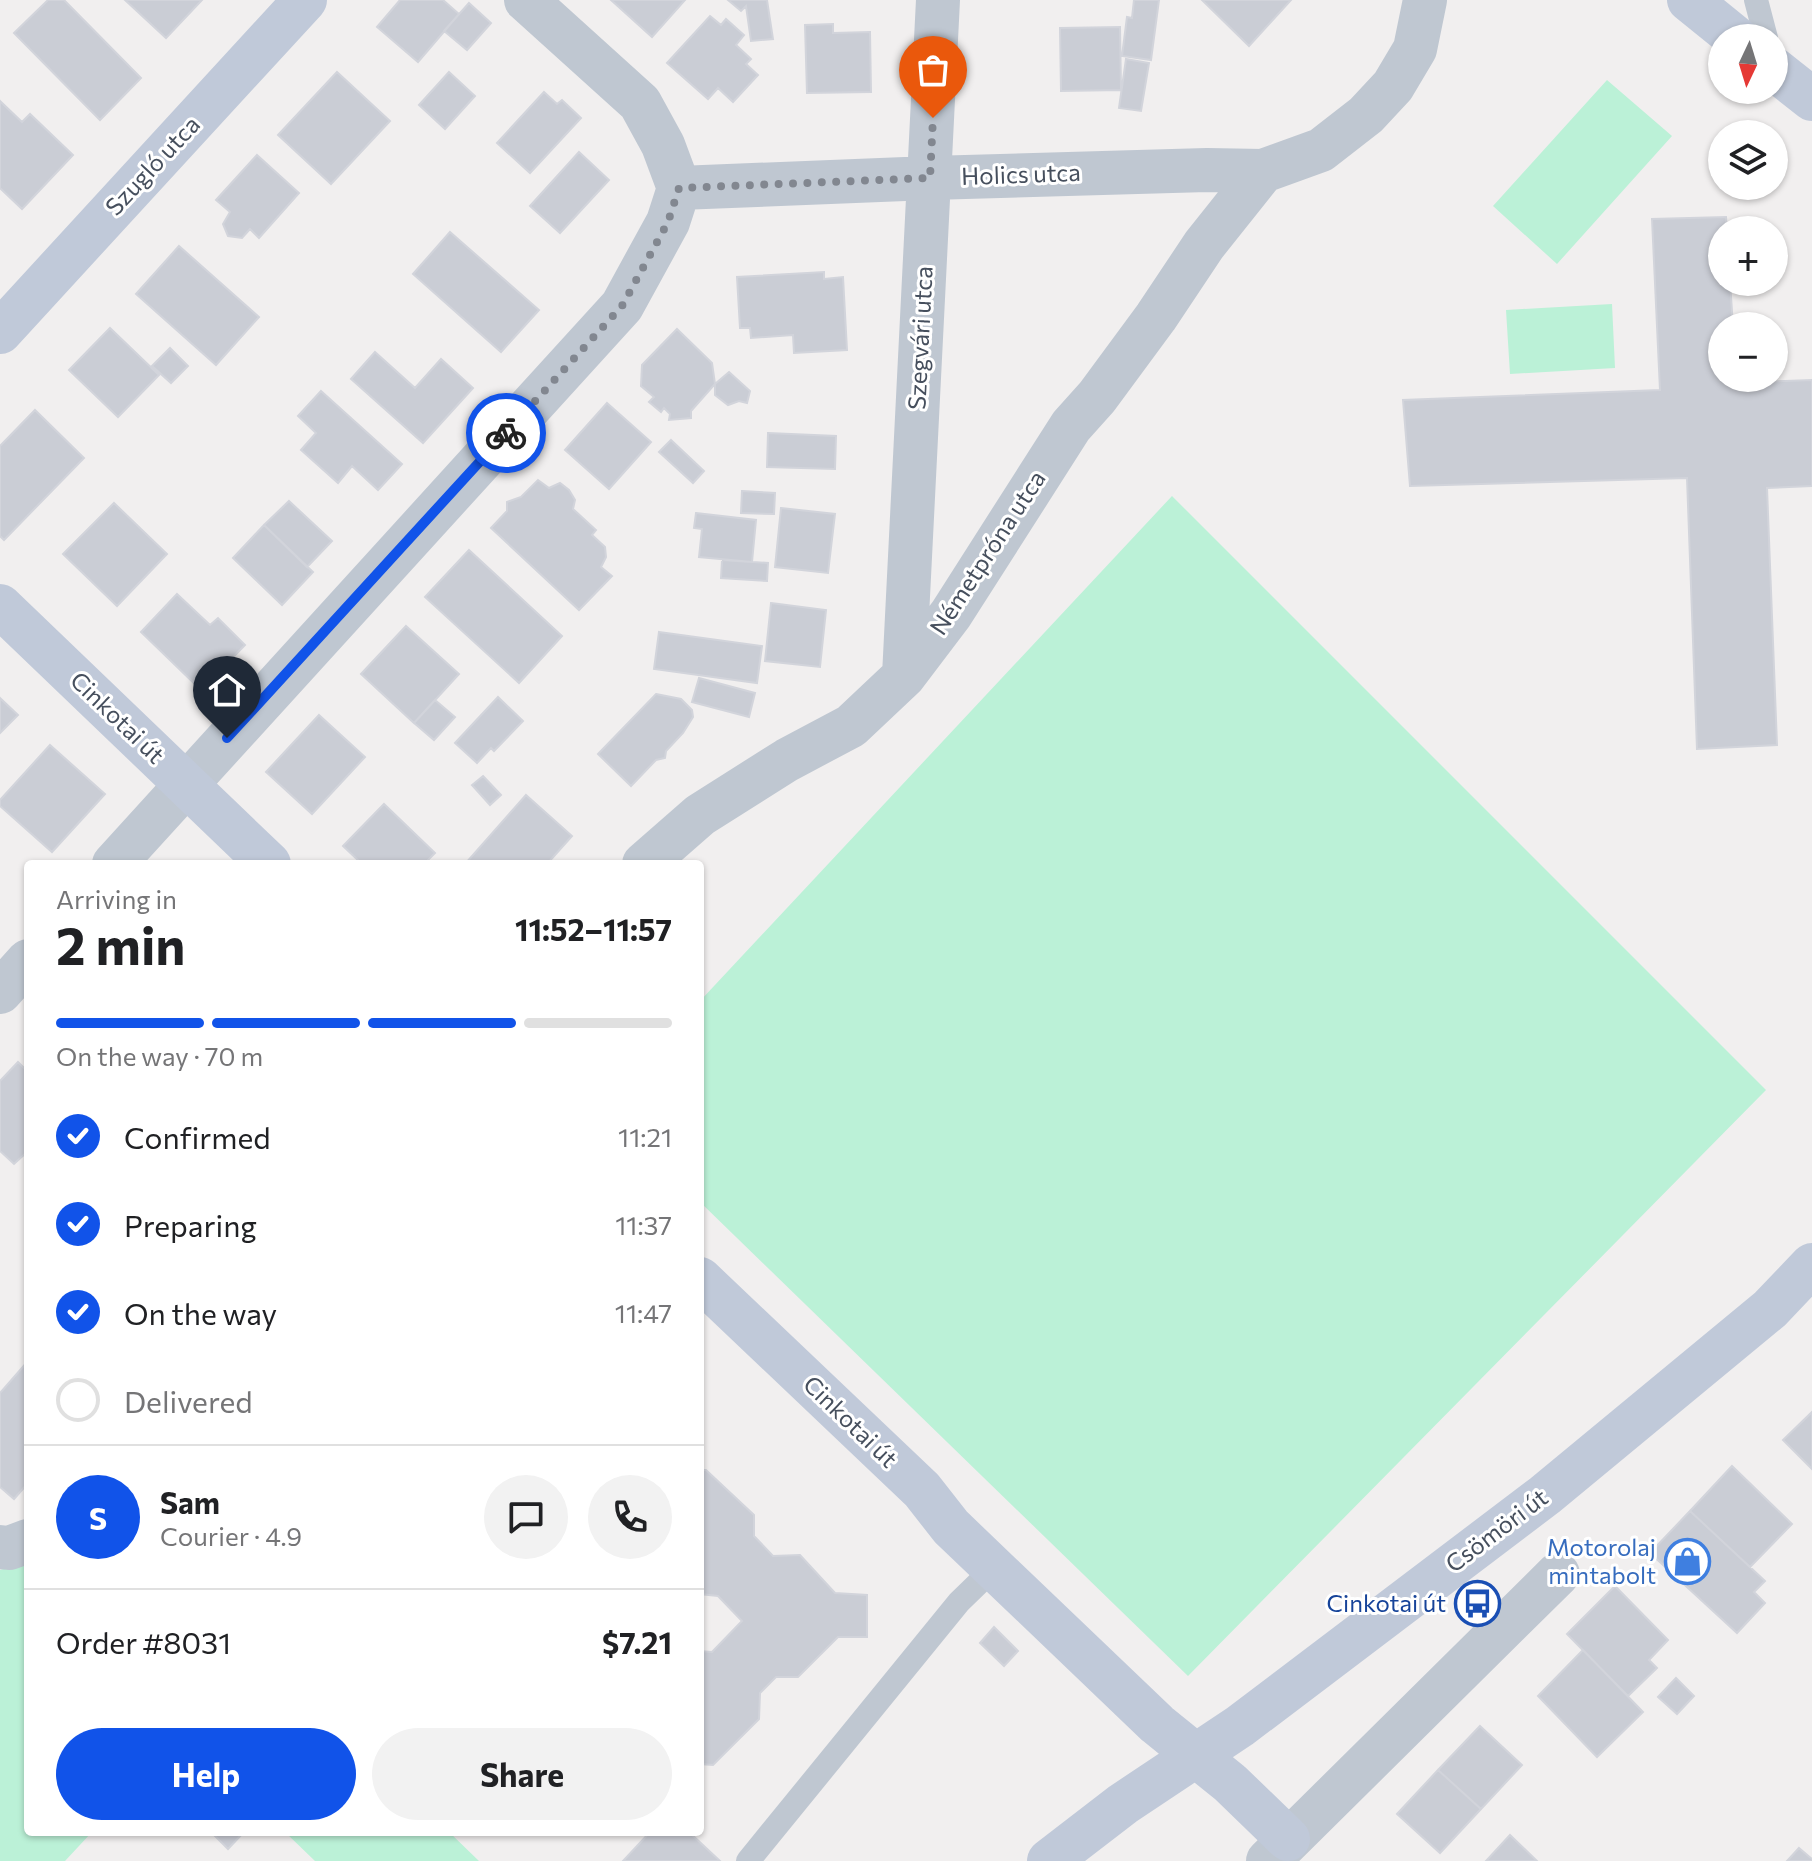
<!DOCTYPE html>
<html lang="en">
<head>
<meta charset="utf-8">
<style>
	body { margin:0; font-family:Commissioner,sans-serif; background:#f2f2f2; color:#202124; height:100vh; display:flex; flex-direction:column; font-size:30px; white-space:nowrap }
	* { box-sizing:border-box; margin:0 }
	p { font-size:26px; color:#757577 }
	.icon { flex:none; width:44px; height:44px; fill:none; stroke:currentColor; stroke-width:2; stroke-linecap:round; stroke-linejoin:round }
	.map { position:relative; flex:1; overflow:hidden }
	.panel { position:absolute; left:24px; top:860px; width:680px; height:976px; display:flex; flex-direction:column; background:#fff; border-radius:8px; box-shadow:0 2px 6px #0004 }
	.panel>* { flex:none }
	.needle { width:52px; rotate:184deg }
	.controls { position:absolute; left:1708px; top:24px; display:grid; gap:16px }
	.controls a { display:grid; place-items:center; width:80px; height:80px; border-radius:50%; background:#fff; box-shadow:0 2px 6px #0004; font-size:40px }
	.pin { position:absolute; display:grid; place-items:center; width:68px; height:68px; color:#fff; margin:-82px -34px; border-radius:50% 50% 50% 0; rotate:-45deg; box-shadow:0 0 8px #0007 }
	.pin .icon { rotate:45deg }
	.courier { position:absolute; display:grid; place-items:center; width:80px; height:80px; margin:-40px; border:6px solid #1153e9; border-radius:50%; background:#fff; color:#222; box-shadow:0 2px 10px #0007 }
	.summary em { font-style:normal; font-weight:700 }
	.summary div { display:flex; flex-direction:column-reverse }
	.summary { display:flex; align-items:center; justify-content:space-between; height:136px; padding:0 32px }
	h1 { font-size:52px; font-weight:700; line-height:60px }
	.bar { display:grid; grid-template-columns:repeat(4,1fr); gap:12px 8px; align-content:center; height:96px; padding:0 32px }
	.bar i { height:10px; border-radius:6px; background:#e0e0e0 }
	.bar .current { background:#1153e9 }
	.bar p { grid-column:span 4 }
	.line { display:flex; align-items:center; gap:20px; padding:0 32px; border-top:2px solid #e0e0e0 }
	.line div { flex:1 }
	.round { display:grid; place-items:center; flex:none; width:84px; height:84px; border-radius:42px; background:#f2f2f2 }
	ol { padding:0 32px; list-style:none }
	li { display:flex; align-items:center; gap:24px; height:88px }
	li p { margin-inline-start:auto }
	li .icon { padding:8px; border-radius:50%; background:#1153e9; color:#fff; stroke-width:4 }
	li:last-child { color:#757577 }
	li i { width:44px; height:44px; border:4px solid #e0e0e0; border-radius:50% }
	.button { display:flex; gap:16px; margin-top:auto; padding:16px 32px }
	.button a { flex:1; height:92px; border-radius:48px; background:#1153e9; color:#fff; font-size:32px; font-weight:700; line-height:92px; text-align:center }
	.button a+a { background:#f2f2f2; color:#202124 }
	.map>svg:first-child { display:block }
	.green { fill:#bbf1d7 }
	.building { fill:#cacdd5; stroke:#d2d4db; stroke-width:2 }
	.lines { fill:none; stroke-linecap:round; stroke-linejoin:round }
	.lane { stroke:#bfc7d1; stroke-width:24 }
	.street { stroke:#bfc7d1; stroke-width:44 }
	.secondary { stroke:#c0c9d9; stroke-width:44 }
	.done { stroke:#828790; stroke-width:8; stroke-dasharray:0 14.4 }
	.route { stroke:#1153e9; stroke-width:10 }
	.labels { text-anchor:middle; stroke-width:6; stroke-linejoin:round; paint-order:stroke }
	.street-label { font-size:24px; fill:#464f5d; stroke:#fff }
	.shop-label { font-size:24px; fill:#366cbe; stroke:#fff; text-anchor:end }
	.transit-label { font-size:24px; fill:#164399; stroke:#fff; text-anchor:end }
</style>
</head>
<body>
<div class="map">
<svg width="1812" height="1861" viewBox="0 0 1812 1861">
	<rect width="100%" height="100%" fill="#f1efef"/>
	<path class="green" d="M1607,80L1672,136L1557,264L1493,206Z
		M1612,304L1615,368L1510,374L1506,310Z
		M1172,496L1766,1090L1188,1676L700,1202V1001Z
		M28,1561V1832H92L65,1861H0V1570Z
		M290,1832H449L479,1861H315L287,1834Z"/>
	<path class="building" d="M48,0H64L141,78L100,120L14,33Z
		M125,0H202L166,38Z
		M400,0H443L459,14L418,62L377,27Z
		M611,0H685L652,37Z
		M728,0H767L773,39L751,41L746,6L741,11Z
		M1134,0H1159L1151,60L1122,56L1127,17L1132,18Z
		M1202,0H1291L1249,46Z
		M469,3L491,23L467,50L444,31Z
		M710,16L721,25L726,19L744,35L736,45L751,59L746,64L758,75L733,102L718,88L708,99L667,63Z
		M833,24V33L870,32L871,92L807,93L805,25Z
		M1120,27L1121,90L1061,91L1060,28Z
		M1126,59L1149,63L1141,111L1119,108Z
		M337,72L390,121L331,184L278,135Z
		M449,72L475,96L445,129L419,105Z
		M544,92L557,104L562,100L581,118L530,173L497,143Z
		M0,101L22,122L30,114L73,155L22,209L0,188Z
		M579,152L609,180L560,233L530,206Z
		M257,155L299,193L259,238L250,229L242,238L228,236L223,224L230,212L216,200Z
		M1726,217L1727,230H1722V282H1730L1733,326H1722V378H1736L1737,383L1812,380V486L1767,488L1777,745L1697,749L1687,478L1410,486L1403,400L1660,390L1652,219Z
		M450,232L539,310L501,352L413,274Z
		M179,246L259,317L216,365L136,294Z
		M824,272V279L843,277L847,350L794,353L793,335L751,338L750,328H740L737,277Z
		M110,328L159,375L118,417L69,370Z
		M677,329L712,363L715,384L691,411V418L669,420L670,414L664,408L661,412L649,402L654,397L641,386L642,365Z
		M170,348L188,366L171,383L152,366Z
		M375,352L415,388L441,359L473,388L423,443L351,379Z
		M729,372L750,391L747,403L739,401L728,405L715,395V384Z
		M321,391L402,464L378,490L352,466L338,483L301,450L316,433L298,416Z
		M607,403L651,442L609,489L565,450Z
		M35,410L84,458L4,540L0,536V446Z
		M768,433L836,436L835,469L767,467Z
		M671,440L704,471L693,483L659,452Z
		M538,480L549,488L560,483L569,490L575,500L573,509L596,530L592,535L605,547L606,557L601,567L612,576L579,610L491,528L507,511V502L521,497Z
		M742,491L775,493L774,514L741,513Z
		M289,501L332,541L307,567L264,525Z
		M114,503L167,554L117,606L63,554Z
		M781,508L835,514L828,573L775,567Z
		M696,513L756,520L752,562L699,557L702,529L694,528Z
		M264,525L313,572L282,605L233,558Z
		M469,550L562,636L519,683L425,597Z
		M722,560L768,563L767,581L721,578Z
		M177,594L210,625L218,618L245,645L201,690L141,632Z
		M771,603L826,610L820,667L765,661Z
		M406,626L459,674L414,723L361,674Z
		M659,632L762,646L757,683L654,669Z
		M699,678L755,693L749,717L692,702Z
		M656,694L681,699L692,710L693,717L683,733L666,751L665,758L656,760L631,786L598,754Z
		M498,697L523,721L494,751L491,748L477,763L455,743Z
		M0,698L18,715L0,733Z
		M435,700L455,717L434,740L414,723Z
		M319,715L365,757L312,814L266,772Z
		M50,745L105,794L52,852L0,806V800Z
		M483,776L501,795L490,805L472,785Z
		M526,795L572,836L547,864H465Z
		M384,804L435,853L424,864H362L343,846Z
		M18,1062L28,1072V1151L14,1164L0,1151V1081Z
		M28,1361V1483L14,1499L0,1487V1393Z
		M1812,1412V1469L1783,1440Z
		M1732,1466L1792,1524L1750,1567L1690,1511Z
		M700,1470H706L754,1515V1536L773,1556L800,1555L835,1593L867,1595V1637H838L798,1677H776L760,1693L759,1719L713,1765L700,1764V1651L712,1652L742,1621L718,1596L700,1594Z
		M1690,1511L1765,1581L1754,1592L1765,1603L1737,1633L1650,1553Z
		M1615,1586L1668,1640L1649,1660L1657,1668L1628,1696L1567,1634Z
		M994,1627L1018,1651L1004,1666L980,1643Z
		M1583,1650L1643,1712L1597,1757L1538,1696Z
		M1676,1678L1694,1696L1677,1714L1658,1697Z
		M1480,1726L1522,1765L1481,1809L1438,1770Z
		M1438,1770L1481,1809L1440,1853L1397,1814Z
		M211,1832H244L228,1849Z
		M650,1832H689L720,1861H623Z
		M1510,1835L1537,1861H1486Z
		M1799,1848L1812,1859V1861H1787Z"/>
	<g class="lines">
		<path class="lane" d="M1756,0L1766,38
			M748,1861L959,1602L994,1568"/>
		<path class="street" d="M526,0L640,103L663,145L679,188
			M679,188L930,178L1207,170L1263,171L1321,150L1366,115L1393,86L1415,49L1425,0
			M904,676L938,0
			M114,864L622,306L668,222L679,188
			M644,864L700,815L787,760L851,726L904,676L951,614L1071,426L1097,397L1156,317L1204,245L1263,171
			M0,992L28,961
			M0,1547L9,1548L28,1541
			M1268,1861L1558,1574"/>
		<path class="secondary" d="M1689,0L1736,38
			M1774,69L1812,99
			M0,332L305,0
			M0,606L269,864
			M700,1279L922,1490L951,1527L1157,1724L1230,1783L1288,1839
			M1049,1861L1123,1804L1240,1726L1545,1495L1770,1309L1812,1265"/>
	</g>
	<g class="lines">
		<path class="done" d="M506,433L622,306L668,222L679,188L930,178L933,118"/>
		<path class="route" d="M227,738L506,433"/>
	</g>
	<defs>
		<symbol id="shop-ring" viewBox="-11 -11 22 22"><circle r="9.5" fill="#fff" stroke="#3f7fe0" stroke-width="1.5"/><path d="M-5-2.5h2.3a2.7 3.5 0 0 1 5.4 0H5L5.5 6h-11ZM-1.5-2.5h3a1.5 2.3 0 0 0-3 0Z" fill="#3f7fe0"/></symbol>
		<symbol id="bus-ring" viewBox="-11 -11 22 22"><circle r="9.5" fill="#fff" stroke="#1a4fb4" stroke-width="1.5"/><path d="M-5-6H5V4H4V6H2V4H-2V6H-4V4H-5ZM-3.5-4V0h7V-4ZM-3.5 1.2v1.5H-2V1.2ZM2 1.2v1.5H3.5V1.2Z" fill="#1a4fb4"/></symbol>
	</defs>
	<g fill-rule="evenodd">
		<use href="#shop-ring" x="1662" y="1536" width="51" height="51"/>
		<use href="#bus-ring" x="1452" y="1578" width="51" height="51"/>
	</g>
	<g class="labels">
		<g class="street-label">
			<text transform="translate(153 166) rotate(-47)" y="8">Szugló utca</text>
			<text transform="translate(1021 175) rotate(-2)" y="8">Holics utca</text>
			<text transform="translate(921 338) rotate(-87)" y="8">Szegvári utca</text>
			<text transform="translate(988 553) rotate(-57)" y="8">Németpróna utca</text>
			<text transform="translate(117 718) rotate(44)" y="8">Cinkotai út</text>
			<text transform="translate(850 1422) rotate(44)" y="8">Cinkotai út</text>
			<text transform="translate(1497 1531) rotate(-37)" y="8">Csömöri út</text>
		</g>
		<g class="shop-label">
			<text x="1656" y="1556">Motorolaj<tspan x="1656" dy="28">mintabolt</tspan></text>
		</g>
		<g class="transit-label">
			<text x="1446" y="1612">Cinkotai út</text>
		</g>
	</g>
</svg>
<div class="controls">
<a><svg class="needle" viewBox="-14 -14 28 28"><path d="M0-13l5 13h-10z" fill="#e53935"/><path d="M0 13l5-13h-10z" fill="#757577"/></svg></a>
<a><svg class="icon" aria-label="layers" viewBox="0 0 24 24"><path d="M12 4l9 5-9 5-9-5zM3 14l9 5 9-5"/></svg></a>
<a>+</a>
<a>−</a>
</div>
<div class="pin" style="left:933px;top:118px;background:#ea580c"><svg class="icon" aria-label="bag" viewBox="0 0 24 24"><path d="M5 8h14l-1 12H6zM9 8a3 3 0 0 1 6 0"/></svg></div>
<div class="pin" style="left:227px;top:738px;background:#1f2937"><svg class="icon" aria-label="home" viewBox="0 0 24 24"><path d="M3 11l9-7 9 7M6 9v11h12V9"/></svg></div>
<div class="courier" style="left:506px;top:433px"><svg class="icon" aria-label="bike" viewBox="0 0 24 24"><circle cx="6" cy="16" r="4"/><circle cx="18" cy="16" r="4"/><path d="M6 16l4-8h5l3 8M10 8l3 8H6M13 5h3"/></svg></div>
<section class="panel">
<div class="summary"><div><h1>2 min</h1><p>Arriving in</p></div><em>11:52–11:57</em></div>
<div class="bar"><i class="current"></i><i class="current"></i><i class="current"></i><i></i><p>On the way · 70 m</p></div>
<ol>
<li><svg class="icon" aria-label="check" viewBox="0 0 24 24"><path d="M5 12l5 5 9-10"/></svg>Confirmed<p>11:21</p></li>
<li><svg class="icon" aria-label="check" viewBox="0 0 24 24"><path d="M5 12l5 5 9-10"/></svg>Preparing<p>11:37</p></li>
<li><svg class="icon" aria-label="check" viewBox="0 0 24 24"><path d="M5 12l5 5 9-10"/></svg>On the way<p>11:47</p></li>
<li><i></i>Delivered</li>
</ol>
<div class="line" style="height:144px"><b class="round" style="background:#1153e9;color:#fff">S</b><div><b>Sam</b><p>Courier · 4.9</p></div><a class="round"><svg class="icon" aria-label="chat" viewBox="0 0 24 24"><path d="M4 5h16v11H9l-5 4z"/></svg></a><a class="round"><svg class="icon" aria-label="phone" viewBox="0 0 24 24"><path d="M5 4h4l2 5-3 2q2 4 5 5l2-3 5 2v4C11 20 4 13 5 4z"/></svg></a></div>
<div class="line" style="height:104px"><div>Order #8031</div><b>$7.21</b></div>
<div class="button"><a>Help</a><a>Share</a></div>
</section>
</div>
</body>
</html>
